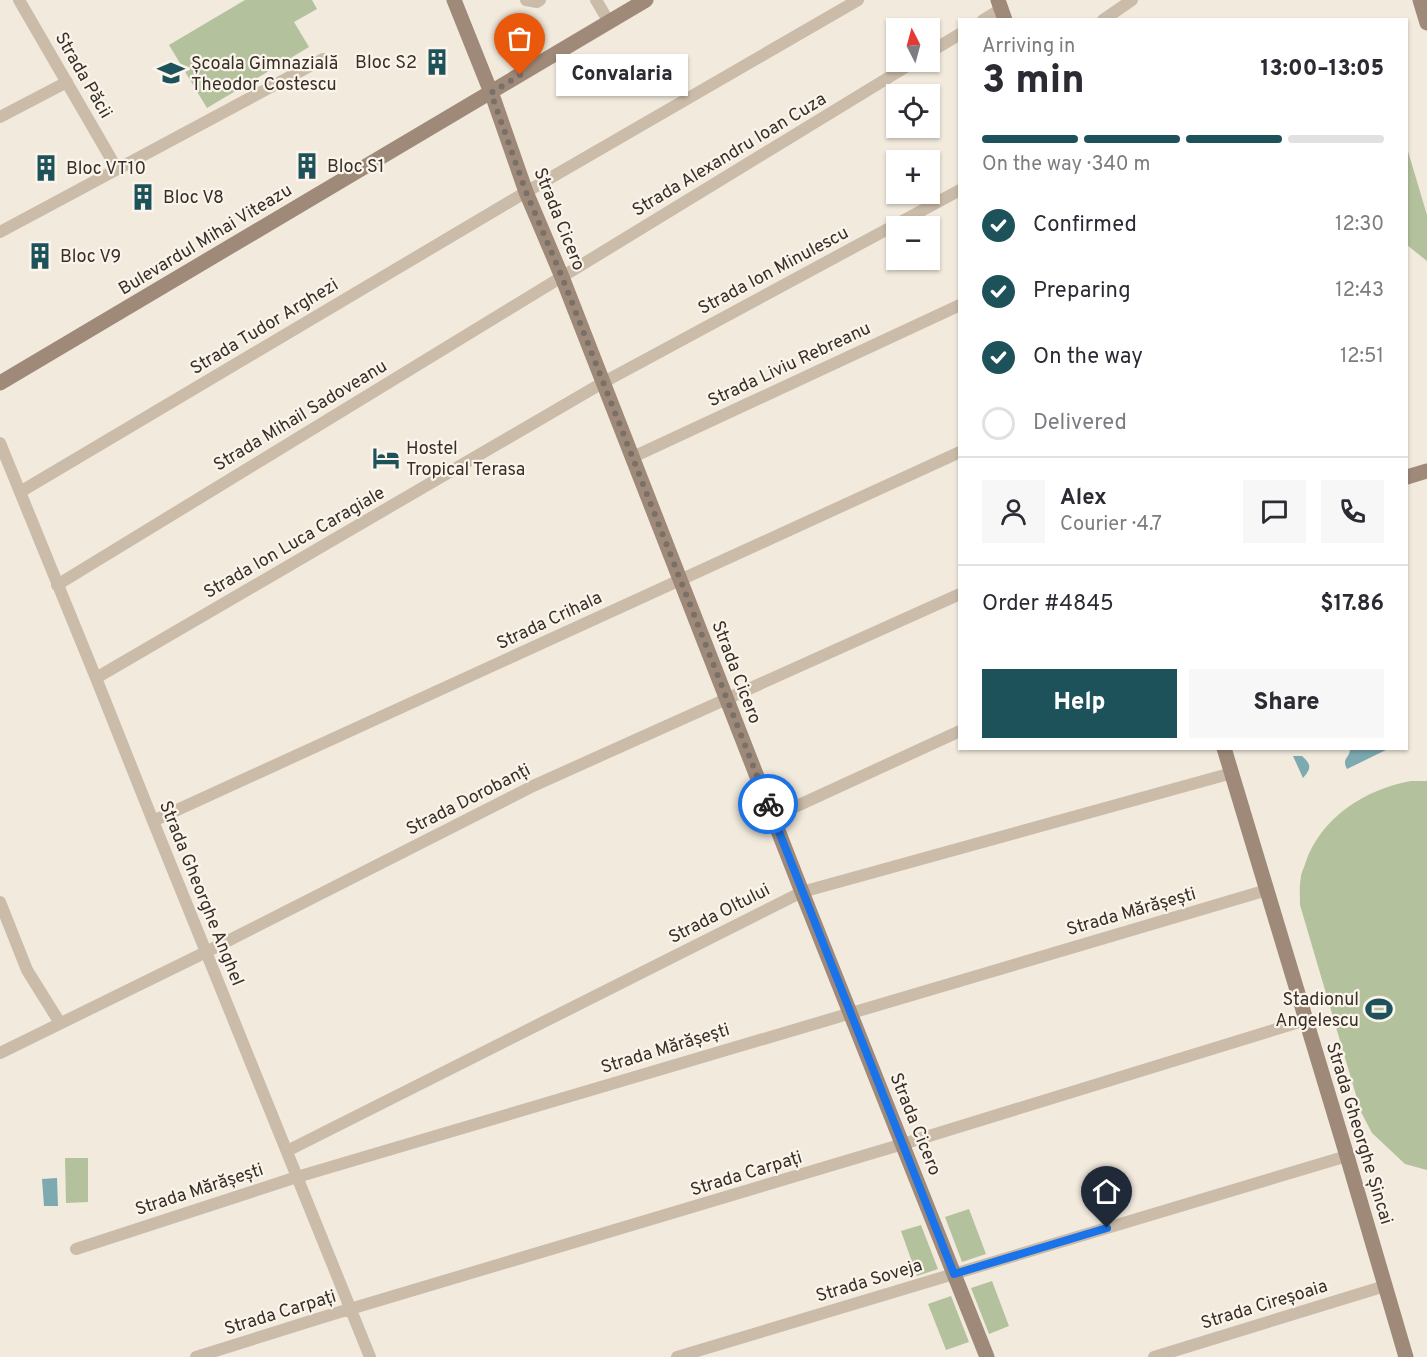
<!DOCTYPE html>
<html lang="en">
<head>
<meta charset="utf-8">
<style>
	body { margin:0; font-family:Overpass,sans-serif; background:#f7f7f7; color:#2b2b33; height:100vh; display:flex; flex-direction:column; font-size:22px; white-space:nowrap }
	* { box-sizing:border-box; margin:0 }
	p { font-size:20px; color:#7c7c81 }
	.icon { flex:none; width:33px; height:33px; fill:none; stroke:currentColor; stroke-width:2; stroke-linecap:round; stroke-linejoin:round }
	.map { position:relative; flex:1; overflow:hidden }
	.panel { position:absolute; left:958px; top:18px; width:450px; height:732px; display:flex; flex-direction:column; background:#fff; border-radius:0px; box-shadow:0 2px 4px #0004 }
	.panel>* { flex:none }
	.needle { width:39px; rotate:354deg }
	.buttons { position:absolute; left:886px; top:18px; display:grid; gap:12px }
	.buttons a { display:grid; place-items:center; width:54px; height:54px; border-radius:0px; background:#fff; box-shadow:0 2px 4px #0004; font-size:30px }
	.pin { position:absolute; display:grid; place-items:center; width:51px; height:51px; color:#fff; margin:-62px -26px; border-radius:50% 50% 50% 0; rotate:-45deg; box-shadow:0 0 6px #0007 }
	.pin .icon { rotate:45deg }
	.courier { position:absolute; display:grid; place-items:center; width:60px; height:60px; margin:-30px; border:4px solid #1a73e8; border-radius:50%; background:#fff; color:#222; box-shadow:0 2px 8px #0007 }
	.bubble { position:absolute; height:42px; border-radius:0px; background:#fff; box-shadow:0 2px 4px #0004; font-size:20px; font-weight:800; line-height:42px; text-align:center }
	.head em { font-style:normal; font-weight:800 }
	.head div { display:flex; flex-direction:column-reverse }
	.head { display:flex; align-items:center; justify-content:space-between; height:102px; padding:0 24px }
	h1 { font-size:39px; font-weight:800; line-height:45px }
	.bar { display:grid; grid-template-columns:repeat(4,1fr); gap:9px 6px; align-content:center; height:72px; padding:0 24px }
	.bar i { height:8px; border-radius:4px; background:#e1e1e2 }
	.bar .selected { background:#1e525a }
	.bar p { grid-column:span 4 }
	.line { display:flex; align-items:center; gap:15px; padding:0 24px; border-top:2px solid #e1e1e2 }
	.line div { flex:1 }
	.round { display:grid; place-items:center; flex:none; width:63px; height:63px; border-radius:0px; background:#f7f7f7 }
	ol { padding:0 24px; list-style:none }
	li { display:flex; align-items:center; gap:18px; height:66px }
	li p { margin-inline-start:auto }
	li .icon { padding:6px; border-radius:50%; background:#1e525a; color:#fff; stroke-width:4 }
	li:last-child { color:#7c7c81 }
	li i { width:33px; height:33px; border:3px solid #e1e1e2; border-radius:50% }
	.primary-button { display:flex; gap:12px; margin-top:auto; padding:12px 24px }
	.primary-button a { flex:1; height:69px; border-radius:0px; background:#1e525a; color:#fff; font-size:24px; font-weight:800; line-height:69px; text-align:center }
	.primary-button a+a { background:#f7f7f7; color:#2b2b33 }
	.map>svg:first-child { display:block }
	.green { fill:#b3c29d }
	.water { fill:#7caab0 }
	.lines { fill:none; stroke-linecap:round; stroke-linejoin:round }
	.street { stroke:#cbbba9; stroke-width:12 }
	.secondary { stroke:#9f8a7a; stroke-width:15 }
	.done { stroke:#797068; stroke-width:6; stroke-dasharray:0 10.8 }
	.route { stroke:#1a73e8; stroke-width:8 }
	.labels { text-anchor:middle; stroke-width:4.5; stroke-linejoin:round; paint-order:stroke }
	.poi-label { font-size:18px; fill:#382f29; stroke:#faf4ea; text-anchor:start }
	.street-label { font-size:18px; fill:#382f29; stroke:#faf4ea }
</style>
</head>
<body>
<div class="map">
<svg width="1427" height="1357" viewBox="0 0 1427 1357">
	<rect width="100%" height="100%" fill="#f2eadd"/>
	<path class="green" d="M245,0H312L317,9L294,22L309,47L207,108L169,45Z
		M1407,148L1427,215V261L1407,245Z
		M1411,781H1427V1170L1405,1164L1372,1133L1361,1112L1300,905C1300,896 1299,886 1301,877C1301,873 1304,868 1305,864C1320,818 1365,789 1411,781Z
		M65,1158H88V1202L66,1203Z
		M969,1209L986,1254L962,1262L945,1217Z
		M921,1225L938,1269L917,1276L901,1231Z
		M992,1281L1009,1326L989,1334L971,1288Z
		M951,1296L969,1342L946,1350L928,1304Z"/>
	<path class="water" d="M1350,749V748L1388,749L1347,769C1341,758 1350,758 1350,749Z
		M1293,756H1302C1311,764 1312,768 1303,778Z
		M57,1178L58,1206H44L42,1179Z"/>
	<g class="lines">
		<path class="street" d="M19,0L117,169
			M526,0L537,2L540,0
			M596,0L609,22
			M983,20L1001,9
			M1103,20L1132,0
			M930,52L960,34
			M0,117L67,82
			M0,232L323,59
			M0,443L96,678L153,821L370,1357
			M633,457L960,305
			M20,492L526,192L858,0
			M57,585L914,62
			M96,678L604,382L960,190
			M773,817L960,731
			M153,821L960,452
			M0,902L27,970L60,1023
			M0,1053L206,952L533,786L960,594
			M287,1151L802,892L1232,773
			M76,1249L297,1177L1267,890
			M196,1357L330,1315L903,1144L1306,1020
			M677,1357L1347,1156
			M1154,1357L1385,1286"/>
		<path class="secondary" d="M454,0L494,100L526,192L562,277L802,892L987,1357
			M998,0L1005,20
			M1420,0L1427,23
			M0,383L646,0
			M1407,477L1427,471
			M1224,748L1347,1156L1406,1357"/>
	</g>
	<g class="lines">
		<path class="done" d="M520,75L491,93L526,192L562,277L768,804"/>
		<path class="route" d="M768,804L954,1274L1107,1228"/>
	</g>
	<defs>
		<symbol id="building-bare" viewBox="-9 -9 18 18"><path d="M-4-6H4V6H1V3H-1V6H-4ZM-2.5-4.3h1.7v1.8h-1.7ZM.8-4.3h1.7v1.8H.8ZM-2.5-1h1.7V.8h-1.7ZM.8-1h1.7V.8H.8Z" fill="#1e525a" stroke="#faf4ea" stroke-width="2.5" paint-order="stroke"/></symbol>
		<symbol id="school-bare" viewBox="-9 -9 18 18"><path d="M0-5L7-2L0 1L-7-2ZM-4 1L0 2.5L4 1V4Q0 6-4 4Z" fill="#1e525a" stroke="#faf4ea" stroke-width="2.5" paint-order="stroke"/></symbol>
		<symbol id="hotel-bare" viewBox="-9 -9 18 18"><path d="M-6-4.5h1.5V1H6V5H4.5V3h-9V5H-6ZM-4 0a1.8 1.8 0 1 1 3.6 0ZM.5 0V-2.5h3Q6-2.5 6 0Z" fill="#1e525a" stroke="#faf4ea" stroke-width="2.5" paint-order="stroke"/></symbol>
		<symbol id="stadium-bare" viewBox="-9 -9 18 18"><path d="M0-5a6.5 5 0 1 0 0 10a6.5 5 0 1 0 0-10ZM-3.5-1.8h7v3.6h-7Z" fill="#1e525a" stroke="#faf4ea" stroke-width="2.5" paint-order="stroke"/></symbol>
	</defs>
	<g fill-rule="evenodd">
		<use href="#building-bare" x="418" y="43" width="38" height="38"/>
		<use href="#school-bare" x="152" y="54" width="38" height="38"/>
		<use href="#building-bare" x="288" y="147" width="38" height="38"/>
		<use href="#building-bare" x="27" y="149" width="38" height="38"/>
		<use href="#building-bare" x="124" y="178" width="38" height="38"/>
		<use href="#building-bare" x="21" y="237" width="38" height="38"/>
		<use href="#hotel-bare" x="367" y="439" width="38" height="38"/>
		<use href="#stadium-bare" x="1360" y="990" width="38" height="38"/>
	</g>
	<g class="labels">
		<g class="poi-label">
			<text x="417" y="68" text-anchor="end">Bloc S2</text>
			<text x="191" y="69">Școala Gimnazială<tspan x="191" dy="21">Theodor Costescu</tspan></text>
			<text x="327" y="172">Bloc S1</text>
			<text x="66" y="174">Bloc VT10</text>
			<text x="163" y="203">Bloc V8</text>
			<text x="60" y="262">Bloc V9</text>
			<text x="406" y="454">Hostel<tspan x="406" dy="21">Tropical Terasa</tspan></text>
			<text x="1359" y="1005" text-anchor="end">Stadionul<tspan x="1359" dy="21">Angelescu</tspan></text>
		</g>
		<g class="street-label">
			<text transform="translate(84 75) rotate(60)" y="6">Strada Păcii</text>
			<text transform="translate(729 154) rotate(-31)" y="6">Strada Alexandru Ioan Cuza</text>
			<text transform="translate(560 219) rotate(68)" y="6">Strada Cicero</text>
			<text transform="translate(205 239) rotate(-31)" y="6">Bulevardul Mihai Viteazu</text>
			<text transform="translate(773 270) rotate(-28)" y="6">Strada Ion Minulescu</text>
			<text transform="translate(264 326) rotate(-31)" y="6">Strada Tudor Arghezi</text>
			<text transform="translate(789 364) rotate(-25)" y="6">Strada Liviu Rebreanu</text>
			<text transform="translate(300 415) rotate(-31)" y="6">Strada Mihail Sadoveanu</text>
			<text transform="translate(294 542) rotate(-30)" y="6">Strada Ion Luca Caragiale</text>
			<text transform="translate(549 620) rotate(-25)" y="6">Strada Crihala</text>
			<text transform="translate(737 672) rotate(69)" y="6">Strada Cicero</text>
			<text transform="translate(468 799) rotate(-27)" y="6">Strada Dorobanți</text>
			<text transform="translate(202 893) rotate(68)" y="6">Strada Gheorghe Anghel</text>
			<text transform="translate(1131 911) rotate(-16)" y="6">Strada Mărășești</text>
			<text transform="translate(719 913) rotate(-27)" y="6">Strada Oltului</text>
			<text transform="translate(665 1048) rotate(-17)" y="6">Strada Mărășești</text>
			<text transform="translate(916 1124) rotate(68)" y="6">Strada Cicero</text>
			<text transform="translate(1360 1133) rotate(73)" y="6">Strada Gheorghe Șincai</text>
			<text transform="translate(746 1173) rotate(-17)" y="6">Strada Carpați</text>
			<text transform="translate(199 1189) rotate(-18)" y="6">Strada Mărășești</text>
			<text transform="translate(869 1280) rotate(-17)" y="6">Strada Soveja</text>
			<text transform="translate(1264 1304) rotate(-17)" y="6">Strada Cireșoaia</text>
			<text transform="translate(280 1312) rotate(-17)" y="6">Strada Carpați</text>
		</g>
	</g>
</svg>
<div class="buttons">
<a><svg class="needle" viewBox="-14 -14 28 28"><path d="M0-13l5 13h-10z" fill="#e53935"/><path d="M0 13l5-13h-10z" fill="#7c7c81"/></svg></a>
<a><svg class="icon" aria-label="locate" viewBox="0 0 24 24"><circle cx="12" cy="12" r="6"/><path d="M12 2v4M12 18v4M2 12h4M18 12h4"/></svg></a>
<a>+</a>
<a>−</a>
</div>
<div class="pin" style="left:520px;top:75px;background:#ea580c"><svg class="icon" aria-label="bag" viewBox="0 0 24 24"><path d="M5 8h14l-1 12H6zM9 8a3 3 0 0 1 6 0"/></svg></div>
<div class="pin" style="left:1107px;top:1228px;background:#1f2937"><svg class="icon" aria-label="home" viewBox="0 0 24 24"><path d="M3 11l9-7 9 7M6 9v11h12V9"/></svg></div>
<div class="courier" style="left:768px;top:804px"><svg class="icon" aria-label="bike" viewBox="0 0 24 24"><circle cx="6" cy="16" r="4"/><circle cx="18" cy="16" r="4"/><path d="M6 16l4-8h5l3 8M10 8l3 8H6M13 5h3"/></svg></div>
<div class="bubble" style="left:556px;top:54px;width:132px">Convalaria</div>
<section class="panel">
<div class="head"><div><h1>3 min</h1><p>Arriving in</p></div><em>13:00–13:05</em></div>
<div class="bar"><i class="selected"></i><i class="selected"></i><i class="selected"></i><i></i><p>On the way · 340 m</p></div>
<ol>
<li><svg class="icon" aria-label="check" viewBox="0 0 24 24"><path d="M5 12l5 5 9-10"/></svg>Confirmed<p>12:30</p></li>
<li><svg class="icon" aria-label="check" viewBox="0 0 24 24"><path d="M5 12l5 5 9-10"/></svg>Preparing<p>12:43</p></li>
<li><svg class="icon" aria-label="check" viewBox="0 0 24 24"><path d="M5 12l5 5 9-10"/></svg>On the way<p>12:51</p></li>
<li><i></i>Delivered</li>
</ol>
<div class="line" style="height:108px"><a class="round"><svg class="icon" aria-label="person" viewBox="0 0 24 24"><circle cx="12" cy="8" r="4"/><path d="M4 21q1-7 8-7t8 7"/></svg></a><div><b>Alex</b><p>Courier · 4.7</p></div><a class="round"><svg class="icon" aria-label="chat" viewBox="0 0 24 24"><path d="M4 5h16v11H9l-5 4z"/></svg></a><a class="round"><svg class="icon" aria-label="phone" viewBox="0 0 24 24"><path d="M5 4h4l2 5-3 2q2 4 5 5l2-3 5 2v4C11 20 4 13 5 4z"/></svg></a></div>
<div class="line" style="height:78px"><div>Order #4845</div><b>$17.86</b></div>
<div class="primary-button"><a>Help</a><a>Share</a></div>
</section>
</div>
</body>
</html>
